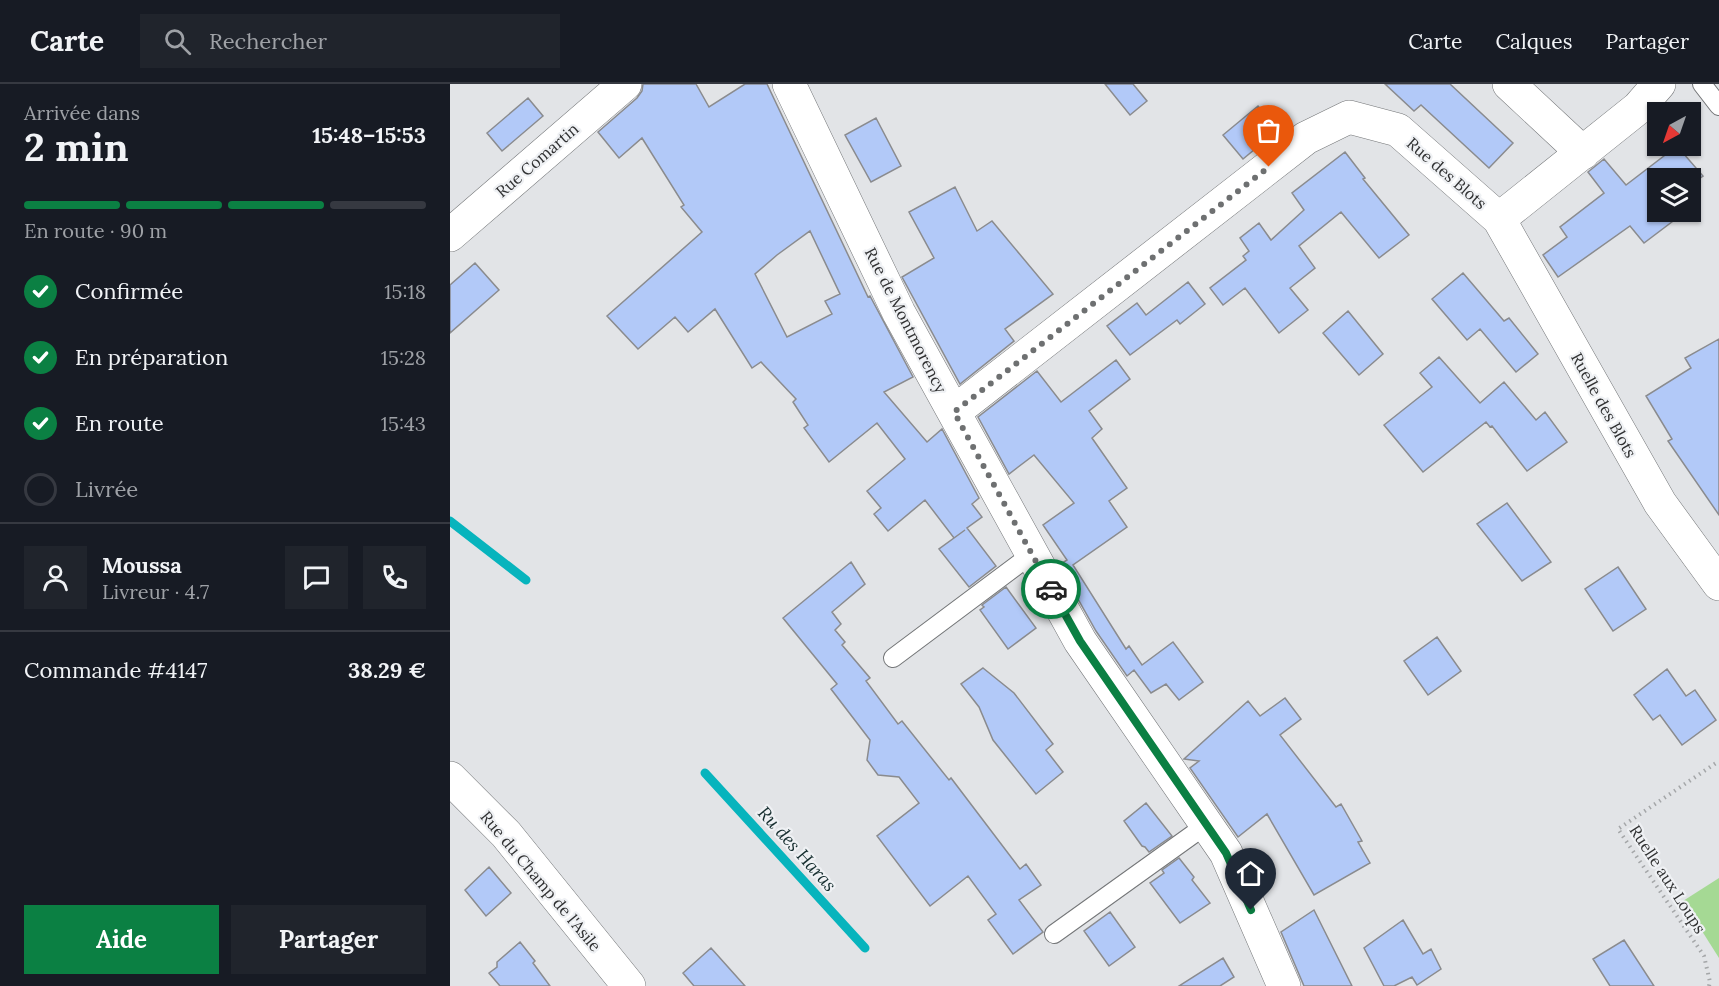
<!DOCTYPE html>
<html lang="fr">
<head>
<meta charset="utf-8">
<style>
	body { margin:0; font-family:Lora,serif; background:#20242c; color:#f1f3f6; height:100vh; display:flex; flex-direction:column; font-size:22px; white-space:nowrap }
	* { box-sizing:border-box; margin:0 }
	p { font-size:20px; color:#9ea1a6 }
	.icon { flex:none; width:33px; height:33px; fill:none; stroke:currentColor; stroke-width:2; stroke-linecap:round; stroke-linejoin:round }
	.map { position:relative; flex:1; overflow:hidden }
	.panel { display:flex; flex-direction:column; background:#171b24; width:450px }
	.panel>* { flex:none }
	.needle { width:39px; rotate:220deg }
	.buttons { position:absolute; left:1197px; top:18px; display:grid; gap:12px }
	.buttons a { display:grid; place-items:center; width:54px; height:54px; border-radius:0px; background:#171b24; box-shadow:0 2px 4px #0004; font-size:30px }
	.pin { position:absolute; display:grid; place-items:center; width:51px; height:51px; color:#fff; margin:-62px -26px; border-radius:50% 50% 50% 0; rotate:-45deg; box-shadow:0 0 6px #0007 }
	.pin .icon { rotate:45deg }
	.courier { position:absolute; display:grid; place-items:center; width:60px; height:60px; margin:-30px; border:4px solid #0b8043; border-radius:50%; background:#fff; color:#222; box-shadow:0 2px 8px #0007 }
	.overview em { font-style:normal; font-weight:800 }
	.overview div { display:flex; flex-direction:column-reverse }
	.overview { display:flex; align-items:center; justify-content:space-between; height:102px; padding:0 24px }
	h1 { font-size:39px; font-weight:800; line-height:45px }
	.bar { display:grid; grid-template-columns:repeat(4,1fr); gap:9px 6px; align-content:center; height:72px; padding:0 24px }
	.bar i { height:8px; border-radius:4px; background:#363941 }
	.bar .selected { background:#0b8043 }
	.bar p { grid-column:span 4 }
	.line { display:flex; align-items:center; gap:15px; padding:0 24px; border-top:2px solid #363941 }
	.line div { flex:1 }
	.round { display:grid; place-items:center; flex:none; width:63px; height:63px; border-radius:0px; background:#20242c }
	ol { padding:0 24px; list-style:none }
	li { display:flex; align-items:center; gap:18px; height:66px }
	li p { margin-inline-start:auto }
	li .icon { padding:6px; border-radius:50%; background:#0b8043; color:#fff; stroke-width:4 }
	li:last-child { color:#9ea1a6 }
	li i { width:33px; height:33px; border:3px solid #363941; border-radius:50% }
	.button { display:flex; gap:12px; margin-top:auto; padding:12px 24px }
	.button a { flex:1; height:69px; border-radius:0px; background:#0b8043; color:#fff; font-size:24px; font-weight:800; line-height:69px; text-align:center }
	.button a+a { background:#20242c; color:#f1f3f6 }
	header { display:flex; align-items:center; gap:36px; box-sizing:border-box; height:84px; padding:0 30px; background:#171b24; border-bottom:2px solid #363941 }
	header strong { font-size:28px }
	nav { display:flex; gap:33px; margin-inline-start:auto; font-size:21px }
	.search { width:420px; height:54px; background:#20242c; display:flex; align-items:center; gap:15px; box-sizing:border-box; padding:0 21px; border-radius:0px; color:#9ea1a6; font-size:22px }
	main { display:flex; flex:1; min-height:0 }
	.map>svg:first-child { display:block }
	.green { fill:#a5d994 }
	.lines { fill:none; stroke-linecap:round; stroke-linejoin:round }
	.stream { stroke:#07b4bd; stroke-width:9 }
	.building { fill:#b2c9f8; stroke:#8a8b8e; stroke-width:1.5; fill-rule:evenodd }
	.service-casing { stroke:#747678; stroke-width:20 }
	.minor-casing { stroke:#747678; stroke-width:34 }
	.path { stroke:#a4a6a8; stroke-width:4; stroke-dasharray:1.5 4.5; stroke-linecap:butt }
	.service { stroke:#fff; stroke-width:18 }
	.minor { stroke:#fff; stroke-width:33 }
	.done { stroke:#6e7071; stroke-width:6; stroke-dasharray:0 10.8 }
	.route { stroke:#0b8043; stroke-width:8 }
	.labels { text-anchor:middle; stroke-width:4.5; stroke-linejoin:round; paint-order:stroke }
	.street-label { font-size:16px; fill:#303132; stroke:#eff1f4 }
	.water-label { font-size:18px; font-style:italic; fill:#162e2f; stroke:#eff1f4 }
</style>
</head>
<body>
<header>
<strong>Carte</strong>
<div class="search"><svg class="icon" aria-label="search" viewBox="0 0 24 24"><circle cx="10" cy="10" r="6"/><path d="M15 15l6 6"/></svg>Rechercher</div>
<nav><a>Carte</a><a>Calques</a><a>Partager</a></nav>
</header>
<main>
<section class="panel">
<div class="overview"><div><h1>2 min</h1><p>Arrivée dans</p></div><em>15:48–15:53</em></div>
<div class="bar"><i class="selected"></i><i class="selected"></i><i class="selected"></i><i></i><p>En route · 90 m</p></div>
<ol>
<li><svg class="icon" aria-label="check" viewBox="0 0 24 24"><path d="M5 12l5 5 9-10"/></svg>Confirmée<p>15:18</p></li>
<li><svg class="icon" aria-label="check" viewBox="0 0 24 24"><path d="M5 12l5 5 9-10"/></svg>En préparation<p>15:28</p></li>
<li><svg class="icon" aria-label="check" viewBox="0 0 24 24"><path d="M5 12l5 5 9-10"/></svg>En route<p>15:43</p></li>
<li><i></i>Livrée</li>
</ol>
<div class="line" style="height:108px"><a class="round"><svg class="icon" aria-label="person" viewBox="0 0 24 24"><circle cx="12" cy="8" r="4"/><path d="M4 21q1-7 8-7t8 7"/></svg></a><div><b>Moussa</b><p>Livreur · 4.7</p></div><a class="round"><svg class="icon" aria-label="chat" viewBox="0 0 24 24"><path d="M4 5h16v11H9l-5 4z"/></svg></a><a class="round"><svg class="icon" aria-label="phone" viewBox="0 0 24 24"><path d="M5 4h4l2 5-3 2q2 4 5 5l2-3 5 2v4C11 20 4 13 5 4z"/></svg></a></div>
<div class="line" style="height:78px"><div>Commande #4147</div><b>38.29 €</b></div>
<div class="button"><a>Aide</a><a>Partager</a></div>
</section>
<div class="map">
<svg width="1269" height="902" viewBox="0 0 1269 902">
	<rect width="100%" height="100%" fill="#e2e4e7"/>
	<path class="green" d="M1269,794V874L1233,817Z"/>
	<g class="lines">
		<path class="stream" d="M0,437L76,496
			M255,689L415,864"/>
	</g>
	<path class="building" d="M193,0H246L259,23L295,0H317L418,213L420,212L463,293L434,308L477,358L492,345L529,414L522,420L532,433L517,444L546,482L519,503L489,465L515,446L504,454L475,416L438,447L424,430L431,424L417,407L455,375L427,339L379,378L354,344L358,341L343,318L346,315L311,278L302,284L265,225L238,248L225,233L188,265L157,232L252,148L231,123L234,121L192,54L169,74L148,48L187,14L192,7ZM360,147L390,210L375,217L382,230L337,253L305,190L327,171Z
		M655,0H683L697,17L680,31Z
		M935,0H1000L1063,59L1039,84L971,21L964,27Z
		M78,14L93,32L52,67L37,49Z
		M808,22L828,46L793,75L773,51Z
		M426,34L451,82L421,98L395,51Z
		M1227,62L1253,92L1240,101V94H1208V128H1235L1194,159L1180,142L1108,193L1093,171L1117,153L1110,143L1154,109L1138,88L1154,75L1176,101Z
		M895,68L915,94L913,95L959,151L929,174L891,128L849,162L865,184L840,204L858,226L829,249L795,204L773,221L760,204L796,176L793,172L799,167L790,154L809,139L821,156L854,126L842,109Z
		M505,103L527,147L542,137L603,210L555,245L564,257L510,300L452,193L484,174L459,128Z
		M25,179L49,206L0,249V201Z
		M1013,189L1054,237L1059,234L1088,270L1066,288L1030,245L1017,256L982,215Z
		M738,198L755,220L730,240L727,236L680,271L657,242L687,219L696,231Z
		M898,227L933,270L909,291L873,249Z
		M1269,255V431L1218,357L1222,355L1196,312L1241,284L1235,274Z
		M989,273L1030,319L1054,298L1086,336L1095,328L1117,358L1077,387L1042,342L1040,343L1036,338L973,388L934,341L982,303L970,289Z
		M666,276L680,295L639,327L652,345L642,354L677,404L659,417L677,443L623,481L676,565L679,562L692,581L723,558L753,598L729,616L716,600L701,609L684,586L677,592L646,547L609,481L617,476L593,441L624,419L584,371L559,390L528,333L587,287L611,318Z
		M1057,419L1101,478L1072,497L1027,440Z
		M401,478L415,500L382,528L391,540L385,546L395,558L392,561L420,594L416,597L448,640L452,637L499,696L501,694L570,785L576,780L591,801L569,816L593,848L563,870L538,836L546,830L518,792L480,822L427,752L469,719L449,693L428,691L417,676L420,656L381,605L387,600L333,534Z
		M1168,483L1196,525L1163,547L1135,505Z
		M556,503L586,544L558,565L530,526L534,523L532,521Z
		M987,553L1011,587L978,611L954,577Z
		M533,584L564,609L603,660L596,666L613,688L586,710L543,656L529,623L511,600Z
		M1217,585L1236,612L1245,606L1266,636L1232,661L1210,631L1203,636L1184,611Z
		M835,614L851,635L830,651L886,723L891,720L912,757L908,758L920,779L864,811L817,730L788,753L740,684L749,677L734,675L798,617L810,632Z
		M696,719L722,752L699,768L695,763L692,762L674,737Z
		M729,774L744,793L742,796L760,819L730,839L700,799L714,789L712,786Z
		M39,783L61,809L36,832L15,806Z
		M864,826L902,902H854L831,848Z
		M660,828L685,863L659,882L634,847Z
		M953,836L973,870L981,865L991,885L967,901L962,893L944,902H934L914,864Z
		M1174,856L1204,902H1160L1143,875Z
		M70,858L85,877L83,879L100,902H50L39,889L47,883V878Z
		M261,864L295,902H244L233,889Z
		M773,874L784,893L770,902H729Z"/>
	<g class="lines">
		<defs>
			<path id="service" d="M1252,0L1269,22
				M443,574L582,470
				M604,850L756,741"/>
			<path id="minor" d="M339,0L449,229L630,557L776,769L834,902
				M1059,0L1133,69
				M1049,135L1188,24L1209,0
				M0,151L175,0
				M504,328L856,54L899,33L948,46L1049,135L1210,419L1269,500
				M0,694L56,750L179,902"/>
		</defs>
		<use href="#service" class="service-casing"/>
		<use href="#minor" class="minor-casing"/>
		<path class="path" d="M1259,902L1260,898L1254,872L1168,745L1269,677"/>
		<use href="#service" class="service"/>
		<use href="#minor" class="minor"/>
	</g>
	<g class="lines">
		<path class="done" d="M601,505L504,328L819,83"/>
		<path class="route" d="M601,505L630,557L776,769L801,826"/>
	</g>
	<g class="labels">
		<g class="street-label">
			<text transform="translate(87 76) rotate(-41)" y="6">Rue Comartin</text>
			<text transform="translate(997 89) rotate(41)" y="6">Rue des Blots</text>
			<text transform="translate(456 236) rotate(63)" y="6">Rue de Montmorency</text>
			<text transform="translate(1154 321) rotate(61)" y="6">Ruelle des Blots</text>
			<text transform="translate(1218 795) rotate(57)" y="6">Ruelle aux Loups</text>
			<text transform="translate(91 797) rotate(50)" y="6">Rue du Champ de l'Asile</text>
		</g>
		<g class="water-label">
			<text transform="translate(347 765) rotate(48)" y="6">Ru des Haras</text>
		</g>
	</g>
</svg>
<div class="buttons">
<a><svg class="needle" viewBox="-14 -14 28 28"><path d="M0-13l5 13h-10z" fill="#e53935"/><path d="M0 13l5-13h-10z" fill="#9ea1a6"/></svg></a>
<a><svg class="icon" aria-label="layers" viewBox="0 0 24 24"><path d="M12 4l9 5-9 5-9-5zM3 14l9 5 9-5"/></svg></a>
</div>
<div class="pin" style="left:819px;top:83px;background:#ea580c"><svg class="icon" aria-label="bag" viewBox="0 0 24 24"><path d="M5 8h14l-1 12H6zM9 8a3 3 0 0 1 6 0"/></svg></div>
<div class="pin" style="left:801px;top:826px;background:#1f2937"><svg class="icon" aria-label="home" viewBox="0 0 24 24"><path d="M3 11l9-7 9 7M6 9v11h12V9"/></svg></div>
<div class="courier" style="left:601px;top:505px"><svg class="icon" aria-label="car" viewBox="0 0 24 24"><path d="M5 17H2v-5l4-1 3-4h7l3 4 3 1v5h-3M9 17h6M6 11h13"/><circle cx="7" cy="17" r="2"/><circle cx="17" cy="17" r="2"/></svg></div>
</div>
</main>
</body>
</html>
